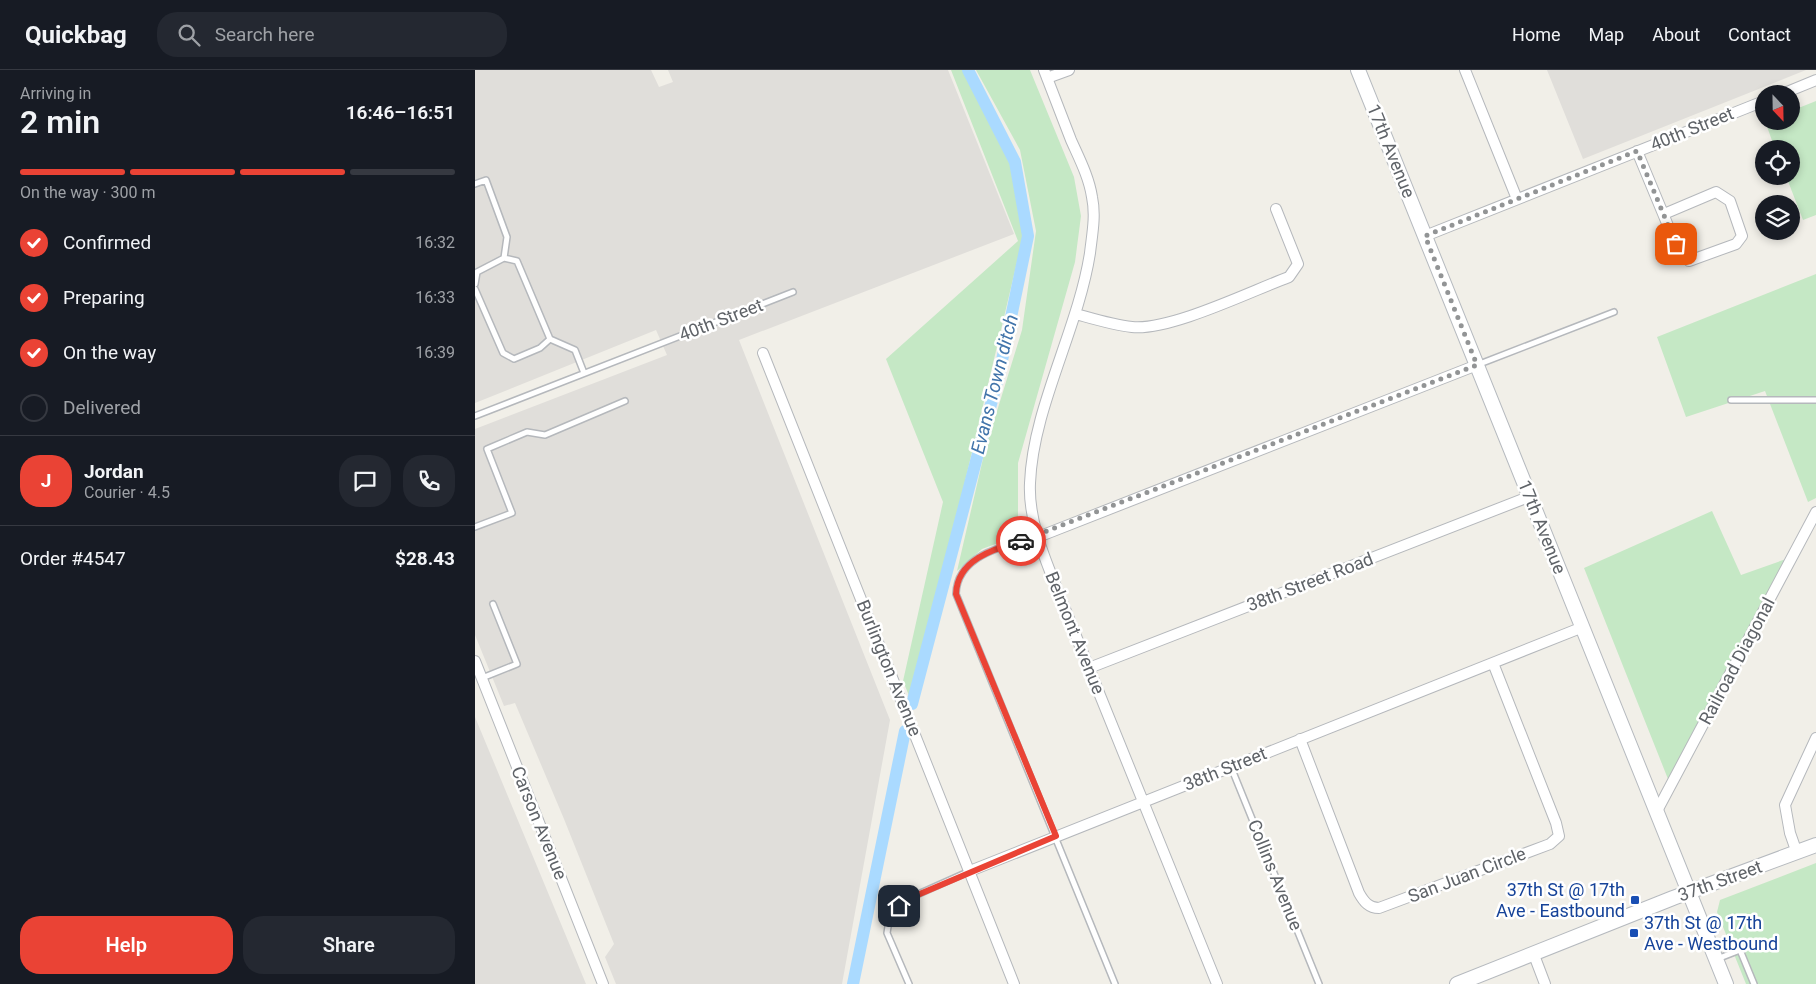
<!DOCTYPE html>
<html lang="en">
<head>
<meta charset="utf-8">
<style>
	body { margin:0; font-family:Roboto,sans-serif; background:#242831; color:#f1f3f6; height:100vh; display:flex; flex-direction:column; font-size:19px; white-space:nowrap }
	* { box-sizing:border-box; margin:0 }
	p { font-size:16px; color:#9ea1a6 }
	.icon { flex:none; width:28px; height:28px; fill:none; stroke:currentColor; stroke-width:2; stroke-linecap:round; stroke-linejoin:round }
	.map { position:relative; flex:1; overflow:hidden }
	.side { display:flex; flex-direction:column; background:#171b24; width:475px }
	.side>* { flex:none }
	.needle { width:32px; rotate:158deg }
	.controls { position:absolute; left:1280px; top:15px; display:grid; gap:10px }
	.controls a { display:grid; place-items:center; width:45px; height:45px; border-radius:50%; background:#171b24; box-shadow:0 2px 8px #0003; font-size:25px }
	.pin { position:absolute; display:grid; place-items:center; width:42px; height:42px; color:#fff; margin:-21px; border-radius:10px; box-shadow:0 2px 8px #0006 }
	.courier { position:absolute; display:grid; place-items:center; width:50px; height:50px; margin:-25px; border:4px solid #ea4335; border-radius:50%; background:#fff; color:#222; box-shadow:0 1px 6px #0007 }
	.head em { font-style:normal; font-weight:600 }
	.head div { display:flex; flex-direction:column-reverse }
	.head { display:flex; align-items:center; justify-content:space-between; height:85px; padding:0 20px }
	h1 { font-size:32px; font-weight:600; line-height:38px }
	.bar { display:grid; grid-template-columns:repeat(4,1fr); gap:8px 5px; align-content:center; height:60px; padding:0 20px }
	.bar i { height:6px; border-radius:4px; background:#363941 }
	.bar .on { background:#ea4335 }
	.bar p { grid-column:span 4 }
	.line { display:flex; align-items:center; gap:12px; padding:0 20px; border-top:1px solid #363941 }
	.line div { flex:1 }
	.round { display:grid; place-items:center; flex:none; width:52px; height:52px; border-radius:20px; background:#242831 }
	ol { padding:0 20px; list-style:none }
	li { display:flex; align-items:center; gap:15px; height:55px }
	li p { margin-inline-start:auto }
	li .icon { padding:5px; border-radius:50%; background:#ea4335; color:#fff; stroke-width:4 }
	li:last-child { color:#9ea1a6 }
	li i { width:28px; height:28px; border:2px solid #363941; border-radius:50% }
	.primary-button { display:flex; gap:10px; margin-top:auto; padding:10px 20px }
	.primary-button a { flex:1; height:58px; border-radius:20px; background:#ea4335; color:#fff; font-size:20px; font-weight:600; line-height:58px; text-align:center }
	.primary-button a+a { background:#242831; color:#f1f3f6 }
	header { display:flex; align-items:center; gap:30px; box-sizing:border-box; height:70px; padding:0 25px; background:#171b24; border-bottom:1px solid #363941 }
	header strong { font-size:24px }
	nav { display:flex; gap:28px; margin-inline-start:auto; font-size:18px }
	.search { width:350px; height:45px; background:#242831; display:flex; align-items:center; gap:12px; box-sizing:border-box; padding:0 18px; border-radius:20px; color:#9ea1a6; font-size:19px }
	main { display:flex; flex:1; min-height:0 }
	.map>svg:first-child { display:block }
	.industrial { fill:#e0deda }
	.green { fill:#c5e8c5 }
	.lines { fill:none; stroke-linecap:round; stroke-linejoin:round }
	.canal { stroke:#aadaff; stroke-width:12 }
	.service-casing { stroke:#b5b8bc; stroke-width:8 }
	.minor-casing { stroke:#b5b8bc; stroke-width:12 }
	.secondary-casing { stroke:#b6babf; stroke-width:16 }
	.service { stroke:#fff; stroke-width:5 }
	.minor { stroke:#fff; stroke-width:10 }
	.secondary { stroke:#fff; stroke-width:14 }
	.done { stroke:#929495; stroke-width:5; stroke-dasharray:0 9 }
	.route { stroke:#ea4335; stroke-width:6 }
	.transit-dot { fill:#1a4fb4; stroke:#fff; stroke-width:2 }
	.labels { text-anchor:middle; stroke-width:5; stroke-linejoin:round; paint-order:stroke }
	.street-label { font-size:18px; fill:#5f6368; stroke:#fff }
	.transit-label { font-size:18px; fill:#164399; stroke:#fff; text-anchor:end }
	.water-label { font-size:19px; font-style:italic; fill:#4174aa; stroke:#fff }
</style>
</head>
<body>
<header>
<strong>Quickbag</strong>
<div class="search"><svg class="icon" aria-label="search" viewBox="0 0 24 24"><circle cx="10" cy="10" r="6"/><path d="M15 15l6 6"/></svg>Search here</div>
<nav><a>Home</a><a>Map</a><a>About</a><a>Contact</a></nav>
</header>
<main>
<section class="side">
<div class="head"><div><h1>2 min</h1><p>Arriving in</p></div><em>16:46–16:51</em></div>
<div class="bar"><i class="on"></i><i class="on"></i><i class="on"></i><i></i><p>On the way · 300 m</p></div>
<ol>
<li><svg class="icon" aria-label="check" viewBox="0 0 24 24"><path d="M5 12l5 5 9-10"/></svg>Confirmed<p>16:32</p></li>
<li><svg class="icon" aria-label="check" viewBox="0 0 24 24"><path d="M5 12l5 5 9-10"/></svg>Preparing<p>16:33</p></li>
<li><svg class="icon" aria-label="check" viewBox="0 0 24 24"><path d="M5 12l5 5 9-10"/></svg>On the way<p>16:39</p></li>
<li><i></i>Delivered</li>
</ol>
<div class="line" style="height:90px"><b class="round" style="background:#ea4335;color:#fff">J</b><div><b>Jordan</b><p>Courier · 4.5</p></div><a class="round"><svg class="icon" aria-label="chat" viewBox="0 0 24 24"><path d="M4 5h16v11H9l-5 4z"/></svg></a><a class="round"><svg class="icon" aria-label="phone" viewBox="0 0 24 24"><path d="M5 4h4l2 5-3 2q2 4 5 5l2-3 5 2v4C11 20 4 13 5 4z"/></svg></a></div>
<div class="line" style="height:65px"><div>Order #4547</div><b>$28.43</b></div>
<div class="primary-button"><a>Help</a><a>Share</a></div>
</section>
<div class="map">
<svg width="1341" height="914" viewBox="0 0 1341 914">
	<rect width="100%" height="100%" fill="#f1efe8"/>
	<path class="industrial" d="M0,0H176L184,17L198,12L193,0H473L539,164L264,270L415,650L367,914H141L130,887L139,874L89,749L40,633L29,636L0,565V359L192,285L181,260L0,333Z
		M1072,0H1331L1108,89Z
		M0,647L111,914H0Z"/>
	<path class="green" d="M476,0H489L536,93L548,167L478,462L435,628L428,611L468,432L411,289L543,171Z
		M501,0H555L599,107L606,146L600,192L543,393V448L548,464L507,479L482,501L510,380L547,260L561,161L545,80Z
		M1341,31V145L1328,150L1311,106H1316V79H1300L1290,51H1316V41Z
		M1341,204V428L1333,432L1290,321L1211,347L1182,267Z
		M1237,441L1266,505L1311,489L1193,709L1109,498Z
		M1341,793V914H1271L1242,842L1245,830Z"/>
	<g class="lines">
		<path class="canal" d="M437,634L525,300L553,166L540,92L493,0
			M378,914L430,661"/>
		<defs>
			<path id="service" d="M0,114L11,110L32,167L29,188
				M0,214L2,202L29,188L42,191L75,269L100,280L109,303
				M0,219L28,283L39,289L65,278L75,269
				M1002,295L1139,242
				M1256,330H1341
				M0,346L318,222
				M0,457L37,443L12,379L52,362L70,365L150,331
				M563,467C532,475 482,484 481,524L640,914
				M7,608L42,594L18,534
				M756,697L844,914
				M1242,889L1265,880L1279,914
				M434,914L412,863L415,844L439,826L495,801"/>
			<path id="minor" d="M569,0C578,23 587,47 596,70C604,88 614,107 617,127C621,146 617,165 615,183C603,260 558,337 555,413C553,453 572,493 586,529L742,914
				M990,0L1042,129
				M572,8L594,0
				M1307,24L1341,10
				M1162,81L1201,175L1214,191L1261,174L1267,166L1255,131L1241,122L1189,144
				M950,166L1289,31
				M601,244C619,249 638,255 657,257C695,261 776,221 814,207L823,194L801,139
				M288,283L539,914
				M563,467L1002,295
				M0,591L128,914
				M614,598L1056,426
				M825,669L884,823C889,832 894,838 904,838L1075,774L1084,766L1081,753L1018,593
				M1182,741L1341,442
				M1322,783L1315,763L1310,735L1341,668
				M495,801L1108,557
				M1059,885L1070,914"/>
			<path id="secondary" d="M883,0L1251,914
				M982,914L1198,828L1341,775"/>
		</defs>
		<use href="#service" class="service-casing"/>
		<use href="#minor" class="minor-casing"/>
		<use href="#secondary" class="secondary-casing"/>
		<use href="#service" class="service"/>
		<use href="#minor" class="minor"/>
		<use href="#secondary" class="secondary"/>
	</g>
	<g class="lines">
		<path class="done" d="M546,471L1002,295L950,166L1162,81L1201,174"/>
		<path class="route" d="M424,836L440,826L581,766L481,524C482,490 518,479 546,471"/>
	</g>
	<g class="transit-dot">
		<rect x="1155" y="825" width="10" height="10" rx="2.5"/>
		<rect x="1154" y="858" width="10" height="10" rx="2.5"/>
	</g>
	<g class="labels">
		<g class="street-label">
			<text transform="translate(1217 59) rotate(-22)" y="6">40th Street</text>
			<text transform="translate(916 81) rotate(68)" y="6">17th Avenue</text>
			<text transform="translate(246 250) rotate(-21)" y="6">40th Street</text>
			<text transform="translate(1067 457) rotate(68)" y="6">17th Avenue</text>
			<text transform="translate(835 512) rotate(-21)" y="6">38th Street Road</text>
			<text transform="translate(600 563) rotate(68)" y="6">Belmont Avenue</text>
			<text transform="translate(1262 591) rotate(-62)" y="6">Railroad Diagonal</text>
			<text transform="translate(414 598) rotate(68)" y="6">Burlington Avenue</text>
			<text transform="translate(750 699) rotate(-22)" y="6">38th Street</text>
			<text transform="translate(64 753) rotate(68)" y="6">Carson Avenue</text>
			<text transform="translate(800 805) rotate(68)" y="6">Collins Avenue</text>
			<text transform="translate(992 805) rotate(-21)" y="6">San Juan Circle</text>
			<text transform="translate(1245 811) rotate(-20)" y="6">37th Street</text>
		</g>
		<g class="transit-label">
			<text x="1150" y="826">37th St @ 17th<tspan x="1150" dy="21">Ave - Eastbound</tspan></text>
			<text x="1169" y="859" text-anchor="start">37th St @ 17th<tspan x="1169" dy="21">Ave - Westbound</tspan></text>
		</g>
		<g class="water-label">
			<text transform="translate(519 314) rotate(-76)" y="7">Evans Town ditch</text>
		</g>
	</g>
</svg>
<div class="controls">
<a><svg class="needle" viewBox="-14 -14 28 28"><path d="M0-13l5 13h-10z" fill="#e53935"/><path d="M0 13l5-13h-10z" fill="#9ea1a6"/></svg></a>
<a><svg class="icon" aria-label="locate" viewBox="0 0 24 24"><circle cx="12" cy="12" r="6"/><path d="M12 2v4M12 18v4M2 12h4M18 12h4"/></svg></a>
<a><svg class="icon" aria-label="layers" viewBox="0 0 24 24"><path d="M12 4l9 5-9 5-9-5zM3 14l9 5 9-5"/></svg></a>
</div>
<div class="pin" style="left:1201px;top:174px;background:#ea580c"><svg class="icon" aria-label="bag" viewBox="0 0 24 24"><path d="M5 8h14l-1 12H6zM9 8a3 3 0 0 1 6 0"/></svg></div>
<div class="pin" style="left:424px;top:836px;background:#1f2937"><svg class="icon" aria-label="home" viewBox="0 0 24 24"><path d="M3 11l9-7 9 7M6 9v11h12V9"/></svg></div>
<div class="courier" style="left:546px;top:471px"><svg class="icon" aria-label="car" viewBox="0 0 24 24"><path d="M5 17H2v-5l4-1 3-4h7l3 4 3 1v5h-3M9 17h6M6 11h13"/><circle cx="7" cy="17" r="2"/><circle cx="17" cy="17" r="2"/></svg></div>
</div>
</main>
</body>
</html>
